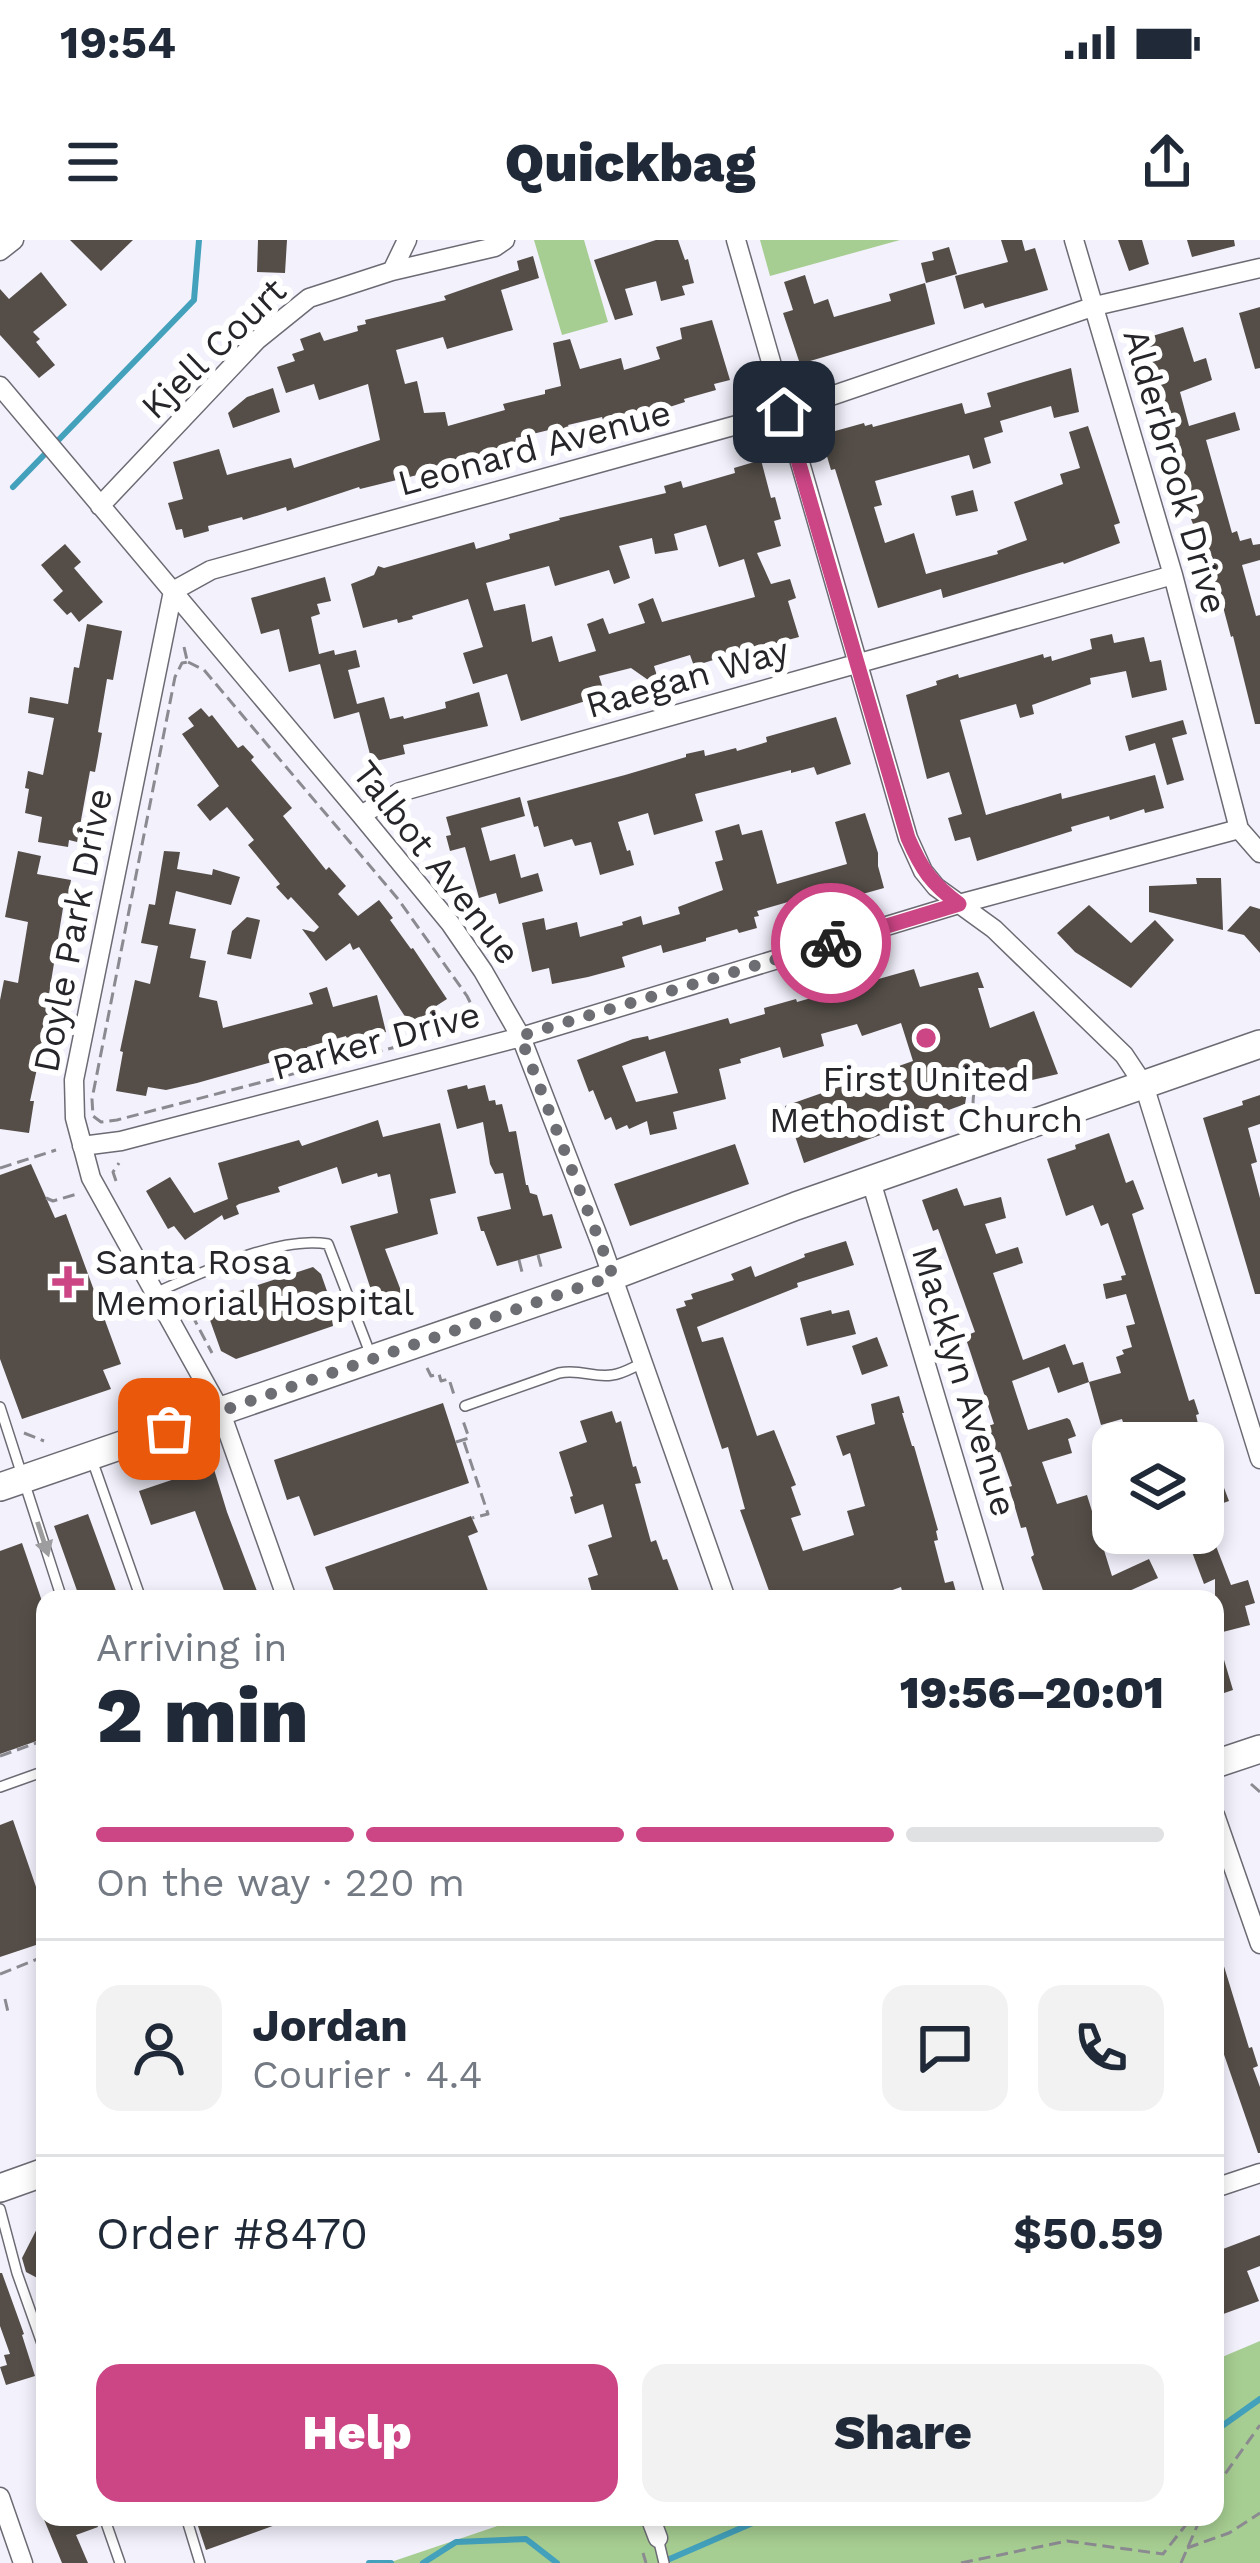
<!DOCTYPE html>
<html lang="en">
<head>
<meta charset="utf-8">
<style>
	body { margin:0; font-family:"Work Sans",sans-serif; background:#f2f2f3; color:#1f2937; height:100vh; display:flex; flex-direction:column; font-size:45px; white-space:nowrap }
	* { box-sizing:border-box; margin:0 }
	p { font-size:39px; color:#747a83 }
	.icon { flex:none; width:66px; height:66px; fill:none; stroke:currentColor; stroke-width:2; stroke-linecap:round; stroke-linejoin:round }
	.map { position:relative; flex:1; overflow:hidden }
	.drawer { position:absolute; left:36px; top:1350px; width:1188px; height:936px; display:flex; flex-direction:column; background:#fff; border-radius:24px; box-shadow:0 6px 18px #0003 }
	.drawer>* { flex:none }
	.buttons { position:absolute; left:1092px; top:1182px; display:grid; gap:24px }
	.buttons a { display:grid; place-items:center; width:132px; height:132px; border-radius:24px; background:#fff; box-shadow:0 6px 18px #0003; font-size:60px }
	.pin { position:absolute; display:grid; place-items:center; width:102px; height:102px; color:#fff; margin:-51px; border-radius:24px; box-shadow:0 6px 18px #0006 }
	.courier { position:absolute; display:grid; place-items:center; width:120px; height:120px; margin:-60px; border:9px solid #cc4585; border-radius:50%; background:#fff; color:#222; box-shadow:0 3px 15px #0007 }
	.headline em { font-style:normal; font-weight:800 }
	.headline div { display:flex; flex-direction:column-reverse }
	.headline { display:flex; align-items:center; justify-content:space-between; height:204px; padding:0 60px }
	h1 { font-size:78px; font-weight:800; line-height:90px }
	.bar { display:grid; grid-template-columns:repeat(4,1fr); gap:18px 12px; align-content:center; height:144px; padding:0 60px }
	.bar i { height:15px; border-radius:9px; background:#e0e1e3 }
	.bar .current { background:#cc4585 }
	.bar p { grid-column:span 4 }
	.line { display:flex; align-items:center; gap:30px; padding:0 60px; border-top:3px solid #e0e1e3 }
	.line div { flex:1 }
	.round { display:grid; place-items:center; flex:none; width:126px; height:126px; border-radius:24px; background:#f2f2f3 }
	.primary-button { display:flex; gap:24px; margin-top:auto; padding:24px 60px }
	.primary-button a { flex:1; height:138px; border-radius:24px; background:#cc4585; color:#fff; font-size:48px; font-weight:800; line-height:138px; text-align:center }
	.primary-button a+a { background:#f2f2f3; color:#1f2937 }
	.status { display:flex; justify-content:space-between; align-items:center; height:84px; padding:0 60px; background:#fff; direction:ltr }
	.status svg { height:33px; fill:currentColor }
	header { display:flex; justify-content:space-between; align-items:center; height:156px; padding:0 60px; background:#fff; font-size:54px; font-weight:800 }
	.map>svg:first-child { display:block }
	.green { fill:#a7ce92 }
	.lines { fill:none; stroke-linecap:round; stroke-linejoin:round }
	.stream { stroke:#43a1bc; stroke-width:6 }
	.building { fill:#554e48; fill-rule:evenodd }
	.lane-casing { stroke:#6c6b74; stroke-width:12 }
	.street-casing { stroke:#6c6b74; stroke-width:21 }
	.secondary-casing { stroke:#6c6b74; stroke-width:30 }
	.path { stroke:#8b8a91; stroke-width:3; stroke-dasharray:12 6; stroke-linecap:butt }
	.lane { stroke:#fff; stroke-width:9 }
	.street { stroke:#fff; stroke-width:18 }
	.secondary { stroke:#fff; stroke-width:27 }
	.oneway { fill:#9d9d9f }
	.done { stroke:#6d6d74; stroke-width:12; stroke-dasharray:0 21.6 }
	.route { stroke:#cc4585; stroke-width:15 }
	.poi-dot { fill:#cc4585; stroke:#fff; stroke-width:4.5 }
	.labels { text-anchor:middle; stroke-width:12; stroke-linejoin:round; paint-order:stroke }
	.street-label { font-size:36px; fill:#26262a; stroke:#fff }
	.poi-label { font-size:36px; fill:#26262a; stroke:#fff }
</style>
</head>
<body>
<div class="status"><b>19:54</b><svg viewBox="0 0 49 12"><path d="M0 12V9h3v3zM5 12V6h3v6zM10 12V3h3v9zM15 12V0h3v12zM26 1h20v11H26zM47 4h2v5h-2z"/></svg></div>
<header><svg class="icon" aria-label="menu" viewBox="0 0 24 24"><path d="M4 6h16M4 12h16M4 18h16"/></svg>Quickbag<svg class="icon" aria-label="share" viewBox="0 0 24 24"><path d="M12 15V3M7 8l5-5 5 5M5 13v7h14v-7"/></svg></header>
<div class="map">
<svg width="1260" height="2323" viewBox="0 0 1260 2323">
	<rect width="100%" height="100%" fill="#f2f1fc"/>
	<path class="green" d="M534,0H584L608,82L562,95Z
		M760,0H900L770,36Z
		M1260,2101V2323H388L524,2277H1215V2120Z"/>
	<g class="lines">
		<path class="stream" d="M13,247L194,60L199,0
			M1215,2191L1260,2159
			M665,2321L755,2282L785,2277
			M369,2323H391
			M423,2323L456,2302L526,2299L557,2323"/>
	</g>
	<path class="building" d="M70,0H133L101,31Z
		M258,0H287L285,33L257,32Z
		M656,0H678L685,20L688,19L694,43L682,46L685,55L661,61L656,41L625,49L633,75L615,80L594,20Z
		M1001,0H1022L1025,11L1035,8L1048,50L985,68L983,63L964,69L955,36L1008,22Z
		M1118,0H1142L1149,24L1129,31Z
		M1187,0H1234L1235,6L1192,17Z
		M949,7L957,34L926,43L921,23L934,20L932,12Z
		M533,16L539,38L501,50L513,90L447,109L443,97L396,110L405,144L417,141L424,173L445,172L448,186L505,170L503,164L545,154V150L561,146L553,103L570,99L580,129L621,118L624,130L660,119L656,107L682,99L680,88L712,80L730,140L714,144L716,150L684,159L685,162L657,171L656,167L611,180H603L602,177L568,185L570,190L554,194L553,189L516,198L515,203L449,224L450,227L360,249L359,247L287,271L286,267L243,280L242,277L208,286L209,291L184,298L182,289L176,290L168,263L183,259L173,222L219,209L227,235L291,218L294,228L380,200L368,144L319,160L314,144L286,153L277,127L295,121L292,114L304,110L300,99L320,92L324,101L358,91L357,86L366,84L365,80L446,60L444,56L519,30L517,21Z
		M41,32L67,65L33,92L40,99L36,102L55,125L39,138L0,95V49L9,59Z
		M805,35L814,64L828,59L834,77L891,61L889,54L925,43L935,84L800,124L783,73L793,70L784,42Z
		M1260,67V128L1255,129L1239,73Z
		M1183,87L1194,122L1206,118L1212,140L1180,152L1189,186L1235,172L1240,190L1206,200L1232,293L1237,291L1240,301L1251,298L1253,305L1260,304V320L1242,325L1256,376L1260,375V484H1255L1233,396L1231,397L1218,348L1215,349L1199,294H1197L1191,279L1196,278L1194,272L1197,271L1188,240L1183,241L1179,224H1176L1143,114L1146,113L1142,99Z
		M1071,128L1079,172L1054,178L1051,166L1000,181L1003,192L984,198L991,223L973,229L969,215L875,241L882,265L874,267L885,303L914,293L926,334L998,314L997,311L1027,300L1014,262L1063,244L1060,234L1080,228L1069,192L1088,186L1120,283L1114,285L1120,303L1064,324L1063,322L943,358L941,349L878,368L835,229L831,230L824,206L828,193L864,183L865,186L872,184L873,187L962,163L965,174L991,167L987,153Z
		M273,148L280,172L233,188L228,173L247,157Z
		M761,220L771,258L775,257L781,279L774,281L781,306L757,313L771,344L790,339L796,358L788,361L799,397L769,405L768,403L694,426L690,415L654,426L661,449L631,428L599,436L605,455L521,481L507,434L473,444L463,413L483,407L468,359L412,376L413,379L398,383L397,379L363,388L351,344L374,335L378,326L384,328L474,302L476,309L510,299L509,294L560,280L559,278L666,253L664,246L681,241L683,248L735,233L734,228ZM706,285L719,327L744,319L755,357L662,382L653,358L638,364L645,383L609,394L603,378L587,384L596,411L559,422L552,396L532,402L525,364L494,371L486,343L549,326L555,346L609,330L614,344L630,338L619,306L652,298L655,314L678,310L674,294Z
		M973,250L978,271L956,276L951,256Z
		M65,304L81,322L74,328L103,362L79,382L71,372L67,375L53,360L63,351L41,325Z
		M325,337L331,361L317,364L320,374L311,377L319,414L334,410L335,415L356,410L360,427L348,430L357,464L384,457L390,479L403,476L404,479L446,468L445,462L479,452L488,486L403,505L405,514L372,522L359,472L334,479L320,424L289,432L279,389L261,394L251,358Z
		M87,384L122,391L113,440L107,439L98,492L102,493L98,516L95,532L90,531L77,602L69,600L68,607L38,602L42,577L25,573L29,549L25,548L28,531L43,535L54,478L28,473L30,457L68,464L74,427L79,428Z
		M1112,394L1114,403L1144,397L1150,422L1161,420L1167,450L1132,458L1126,431L1090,438L1091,444L1032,465L1034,474L1020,478L1016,464L960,480L986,575L1061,553L1062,559L1155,535L1164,568L1145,573L1144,569L1110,580L1109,576L1071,587L1072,591L977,621L970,597L955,601L948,578L962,574L949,532L927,539L906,455L937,445L936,441L958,434L959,438L1043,414L1044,418L1051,416L1052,421L1092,409L1090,399Z
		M201,468L209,477L212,475L238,508L243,505L254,517L251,520L292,568L283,576L326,630L329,627L346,646L338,654L358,676L379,660L393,678L390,680L411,709L413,708L447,759L433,768L436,771L410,784L359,707L353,710L350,703L326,721L302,689L314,692L319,687L291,657L288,660L276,647L280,644L248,605L254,600L227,567L210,581L197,565L219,546L182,494L194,486L188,478Z
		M836,477L851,524L817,535L814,527L791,533V530L695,554L703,581L654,595L648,573L618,582L627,611L630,610L634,625L600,635L591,602L575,606L572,599L544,607L538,586L534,587L527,561L625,535L686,517V514L704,510L705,516L736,508L737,511L767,502L766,497Z
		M1183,480L1187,494L1172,498L1184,540L1167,545L1155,503L1129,511L1125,496Z
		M520,557L525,576L481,588L490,621L515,614L521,638L538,633L543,651L499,664L496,653L479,658L465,607L450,611L446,596L451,595L446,577Z
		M865,573L878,613V626L884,648L791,674L788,662L757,671L759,676L754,677L757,688L739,693L737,689L706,698V701L663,713L661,705L622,717L625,727L588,737L552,744L549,728L532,732L522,683L544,678L546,690L577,682L580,697L623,685L622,682L641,676L643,685L680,674L678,667L723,650L715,622L723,620L715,591L739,584L742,595L762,590L777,644L847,624L835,582Z
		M18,611L41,616L37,634L71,640L66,668H63L49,754H53L30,861H34L29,893L0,889V760L4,740L18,743L28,682L5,677Z
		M164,611L180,612L177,629L212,635L213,629L240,637L231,665L176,651L169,684L196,689L190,718L206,721L199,757L217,761L223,788L313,764L309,753L327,747L333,767L377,755L386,792L347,802L346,796L307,807L308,812L197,843L166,850L148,847L146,856L116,851L123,812L120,811L135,740L150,744L158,706L141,703L149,664L155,665Z
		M1196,638H1221L1223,690L1149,672V646L1197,644Z
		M1089,665L1131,703L1155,680L1174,700L1131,748L1075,712L1057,693Z
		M1250,666L1260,669V713L1244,695L1227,691Z
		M247,677L260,680L251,719L227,714L232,691Z
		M914,729L920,747L978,732L984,748H978L990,788L1034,771L1058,834L1019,843L1004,827L979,832L969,840L965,864L804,923L785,866L913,821L901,783L862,796L857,784L821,794L824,806L783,818L780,807L740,819L741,823L719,829L726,859L673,872L677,889L650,895L647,881L629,889L627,885L616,890L611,877L605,880L593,850L589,852L577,820L633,799L648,796L649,800L728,778L730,784L765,774L764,768L796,759L797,762ZM665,811L678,853L636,862L622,826Z
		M467,845L468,849L485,845L489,861L495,860L496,865L502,864L509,892L516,891L526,945H528L530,953L537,955L543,976L552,974L562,1008L497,1026L484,991H481L477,977L511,969L503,933L495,934L490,924L483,882L457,889L447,850Z
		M1260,855V884L1248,888L1257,922L1251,924L1260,958V1054H1255L1203,878L1243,865L1242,861Z
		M378,880L383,897L440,883L456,953L430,959L438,994L385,1009L403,1056L375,1062L350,986L398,973L390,934L378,937L377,933L342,944L337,927L278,947L280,952L239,964L236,966L239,974L224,980L222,975L185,1000L174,986L168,989L146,951L170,937L194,973L228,959L218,923L299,900L302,906Z
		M1109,893L1126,943L1133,940L1144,969L1132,974L1189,1161L1194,1159L1199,1174L1196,1175L1198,1184L1161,1196L1159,1190L1128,1199L1122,1179L1101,1185L1089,1142L1058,1153L1049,1127L1012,1141L1028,1190L1067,1178L1070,1180L1076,1196L1068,1199L1072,1213L1042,1222L1057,1264L1087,1255L1112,1336L1149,1319L1158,1338L1127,1352L1130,1359H1046L1031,1317L1034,1315L1026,1287L1021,1288L1009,1247L1012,1246L1000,1212L996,1213L988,1186L994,1184L965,1096L975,1092L938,989L933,991L922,960L957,948L964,966L1001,957L1006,978L985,984L996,1014L1018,1007L1023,1023L993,1033L1023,1120L1065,1104L1073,1125L1083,1122L1089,1142L1121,1133L1116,1117L1124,1114L1122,1110L1132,1107L1126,1086L1135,1084L1126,1054L1106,1059L1103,1044L1122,1040L1121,1036L1126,1035L1108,983L1101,986L1093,965L1066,976L1047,919L1076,909L1075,905Z
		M735,904L749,944L630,986L614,944Z
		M31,924L55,978L66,974L121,1124L103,1130L111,1149L22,1179L0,1119V935Z
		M846,1001L854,1025L797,1043L798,1047L697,1087L702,1102L723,1097L757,1196L774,1190L796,1245L791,1247L801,1275L791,1278L803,1311L854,1295L847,1271L865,1266L850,1213L843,1216L836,1196L875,1184L871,1164L899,1156L904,1173H902L912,1206H914L938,1290L936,1291L938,1300L934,1301L945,1343L953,1341L958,1359H904L901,1347L867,1359H772L740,1270L745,1269L728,1207L722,1209L676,1069L686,1066L684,1061L693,1059L691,1054L734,1040L731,1034L751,1026L755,1037L805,1017L804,1014Z
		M313,1027L321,1034L328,1054L333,1086L236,1119L221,1111L206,1069L215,1059Z
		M831,1070L832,1074L849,1070L856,1094L807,1106L800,1078Z
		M877,1097L888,1126L862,1135L852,1106Z
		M443,1163L469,1243L314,1296L299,1256L287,1260L274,1220Z
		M612,1171L616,1183L621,1181L633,1227L636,1226L641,1243L635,1244L651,1302L656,1300L663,1320L667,1319L682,1359H594L588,1338L598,1335L588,1305L612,1297L603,1264L575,1274L570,1257L573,1256L559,1212L587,1202L580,1181Z
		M213,1226L227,1272L260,1359H227L195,1271L151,1285L139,1251Z
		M1218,1232L1229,1261L1203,1270V1237Z
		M88,1274L119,1359H80L54,1286Z
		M1204,1275L1231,1345L1248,1340L1255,1363L1245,1366L1250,1385L1215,1394V1339L1204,1344L1192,1312L1203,1307Z
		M471,1276L478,1292L468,1296L491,1359H337L325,1327Z
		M22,1303L45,1370V1498L0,1514V1311Z
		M1219,1403L1233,1450L1215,1456V1404Z
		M13,1580L45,1673V1702L0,1717V1585Z
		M1219,1710L1249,1808L1252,1807L1258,1826L1253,1828L1260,1847V1913H1258L1220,1803L1215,1805V1711Z
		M45,1973V2042L26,2032L22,2018Z
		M1260,1995V2026L1247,2031L1259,2061L1215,2077V2012Z
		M0,2033H2L24,2094L22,2095L35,2136L6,2145L0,2127L7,2125L4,2115L10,2114L0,2086Z
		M43,2277H95L98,2287L76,2295L88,2323H62Z
		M195,2277H291L292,2279L206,2310Z"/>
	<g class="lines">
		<defs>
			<path id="lane" d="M155,1053C201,1033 279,995 328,1004L370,1113
				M465,1166L559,1133C581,1129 594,1138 612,1135C623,1134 633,1127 643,1123
				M0,1167L62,1359
				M91,1217L141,1359
				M0,1547L45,1531
				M0,1969L17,2033L45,2112
				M104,2277L120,2323
				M186,2277L200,2323
				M658,2298L664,2323"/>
			<path id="street" d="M736,0L908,598L923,631L936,647L994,689L1124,815L1144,845L1260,1219
				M1074,0L1173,335L1239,589L1260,613
				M0,11L14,0
				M392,31L407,0
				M0,146L361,575L450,683L483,731L521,797L601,1004L726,1359
				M100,266L257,100L309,58L392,31L495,7L505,0
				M361,575L400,552L1173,335
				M82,906L121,901L521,797L959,664L1239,589
				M871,941L996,1359
				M287,1359L220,1170L91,938L75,878L74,840L173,351L211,330L784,172L1095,66L1260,28
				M1215,1575L1260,1704
				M1215,1948L1260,1933
				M0,2257L23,2323
				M650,2277L658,2298"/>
			<path id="secondary" d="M0,1247L613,1036L796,966L1260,804
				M1215,1524L1260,1509
				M0,1948L45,1932"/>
		</defs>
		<use href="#lane" class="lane-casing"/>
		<use href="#street" class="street-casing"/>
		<use href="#secondary" class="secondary-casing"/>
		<path class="path" d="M184,407L187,420
			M188,422L204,430L398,659L467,756L474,770L470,781L457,791L117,880L101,882L93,876L92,859L175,437L182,423Z
			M973,867C973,852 974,844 988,838L1006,844L1013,853
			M0,928L56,910
			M116,941L113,932L119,923
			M46,958L53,961L77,954
			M538,1015L542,1030
			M519,1020L523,1036
			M183,1058L212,1113
			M427,1128L431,1136L439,1134L441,1141L449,1139L455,1158
			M24,1193L44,1201
			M456,1202L469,1198L462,1178
			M464,1202L488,1274L472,1278
			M186,1210L193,1231
			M156,1221L162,1238
			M0,1516L45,1500
			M1251,1544L1260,1552
			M0,1734L45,1716
			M5,1759L8,1772
			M1215,2248L1260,2185
			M1187,2308L1229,2293L1260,2273
			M643,2313L646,2323
			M961,2323L1067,2301L1163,2314L1192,2277
			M1181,2323L1201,2277"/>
		<use href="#lane" class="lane"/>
		<use href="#street" class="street"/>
		<use href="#secondary" class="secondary"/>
	</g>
	<defs><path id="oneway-solid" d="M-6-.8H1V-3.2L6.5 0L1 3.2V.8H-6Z" transform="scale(3)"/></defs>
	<use class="oneway" href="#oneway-solid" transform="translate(43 1299) rotate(72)"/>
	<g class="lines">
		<path class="done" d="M169,1189L613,1036L520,796L831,703"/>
		<path class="route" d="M784,172L908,598C922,630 931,643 959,664L831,703"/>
	</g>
	<g class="poi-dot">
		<circle cx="926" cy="798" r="12"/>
		<path d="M62 1024h12v12h12v12h-12v12h-12v-12h-12v-12h12z"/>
	</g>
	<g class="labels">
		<g class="street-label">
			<text transform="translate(213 108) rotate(-44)" y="13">Kjell Court</text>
			<text transform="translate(534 207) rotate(-15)" y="13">Leonard Avenue</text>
			<text transform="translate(1176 231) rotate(74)" y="13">Alderbrook Drive</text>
			<text transform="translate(687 437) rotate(-16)" y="13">Raegan Way</text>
			<text transform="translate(437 622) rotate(52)" y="13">Talbot Avenue</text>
			<text transform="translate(72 690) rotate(-79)" y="13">Doyle Park Drive</text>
			<text transform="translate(376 800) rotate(-15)" y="13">Parker Drive</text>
			<text transform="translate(965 1141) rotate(73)" y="13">Macklyn Avenue</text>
		</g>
		<g class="poi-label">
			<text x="926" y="851">First United<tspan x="926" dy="41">Methodist Church</tspan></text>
			<text x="95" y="1034" text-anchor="start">Santa Rosa<tspan x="95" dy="41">Memorial Hospital</tspan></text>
		</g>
	</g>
</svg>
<div class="buttons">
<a><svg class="icon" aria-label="layers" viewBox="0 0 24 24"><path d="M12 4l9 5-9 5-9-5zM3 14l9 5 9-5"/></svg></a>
</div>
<div class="pin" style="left:169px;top:1189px;background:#ea580c"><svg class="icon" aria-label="bag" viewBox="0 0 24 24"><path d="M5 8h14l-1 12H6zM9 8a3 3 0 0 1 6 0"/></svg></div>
<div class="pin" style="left:784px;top:172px;background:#1f2937"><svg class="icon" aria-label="home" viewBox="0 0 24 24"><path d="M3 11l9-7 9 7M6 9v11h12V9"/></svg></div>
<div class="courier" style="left:831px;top:703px"><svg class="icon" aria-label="bike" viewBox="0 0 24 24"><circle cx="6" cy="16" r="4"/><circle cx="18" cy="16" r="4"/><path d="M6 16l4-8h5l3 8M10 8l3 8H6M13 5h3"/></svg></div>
<section class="drawer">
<div class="headline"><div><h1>2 min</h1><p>Arriving in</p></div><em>19:56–20:01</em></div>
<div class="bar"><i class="current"></i><i class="current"></i><i class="current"></i><i></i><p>On the way · 220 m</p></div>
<div class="line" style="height:216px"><a class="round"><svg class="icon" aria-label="person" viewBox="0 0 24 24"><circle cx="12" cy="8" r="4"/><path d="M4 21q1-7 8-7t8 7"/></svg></a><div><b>Jordan</b><p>Courier · 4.4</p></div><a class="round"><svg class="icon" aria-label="chat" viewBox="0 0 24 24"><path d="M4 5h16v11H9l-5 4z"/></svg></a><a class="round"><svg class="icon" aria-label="phone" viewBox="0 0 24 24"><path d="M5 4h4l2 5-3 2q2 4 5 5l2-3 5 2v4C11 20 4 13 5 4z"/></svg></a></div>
<div class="line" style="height:156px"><div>Order #8470</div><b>$50.59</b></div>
<div class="primary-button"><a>Help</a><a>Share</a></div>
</section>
</div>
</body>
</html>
